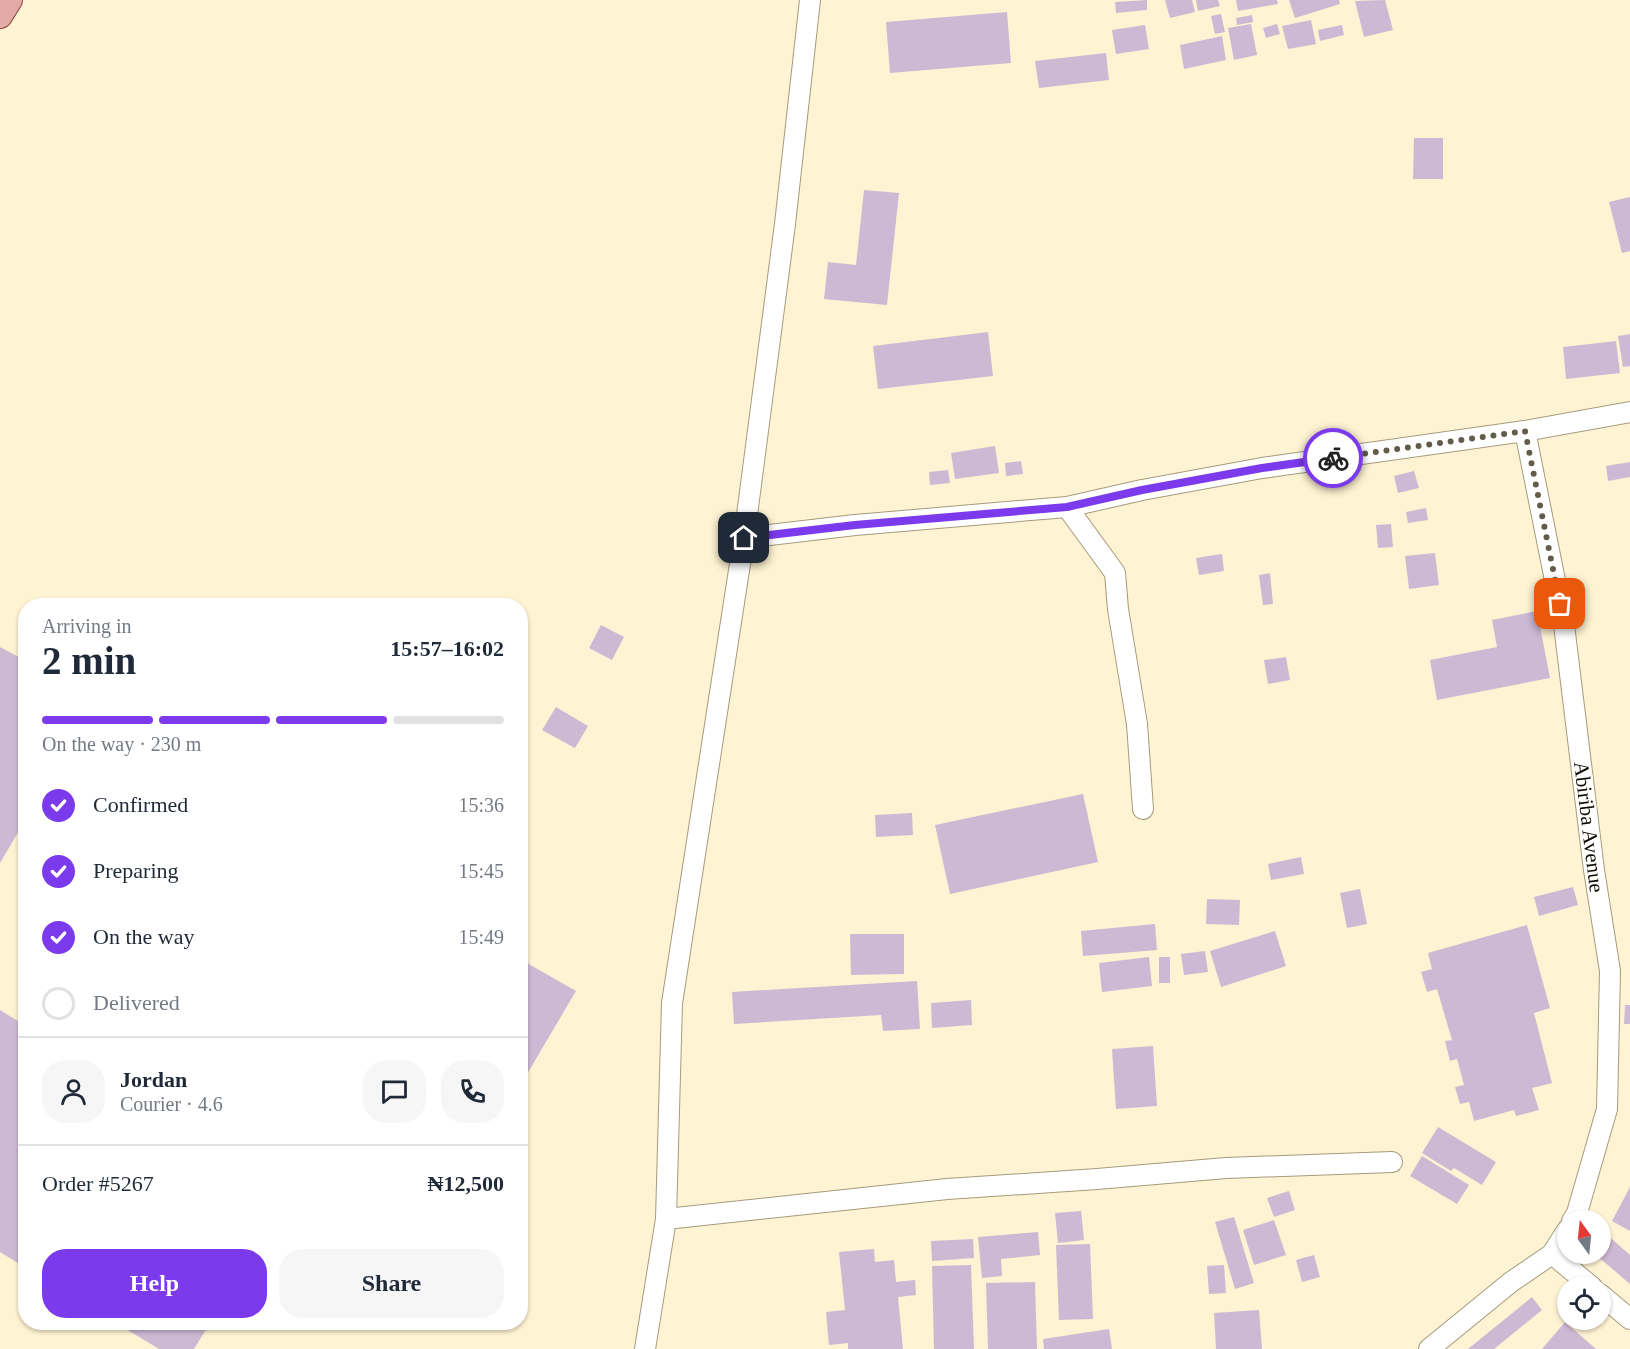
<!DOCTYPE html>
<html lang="en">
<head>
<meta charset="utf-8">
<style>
	body { margin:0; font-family:"Times New Roman",serif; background:#f6f6f7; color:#1f2937; height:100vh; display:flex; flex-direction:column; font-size:22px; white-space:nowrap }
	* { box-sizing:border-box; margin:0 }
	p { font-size:20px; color:#747a83 }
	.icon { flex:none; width:33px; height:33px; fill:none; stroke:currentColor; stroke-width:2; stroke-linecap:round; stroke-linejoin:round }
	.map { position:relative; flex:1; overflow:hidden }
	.sheet { position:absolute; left:18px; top:598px; width:510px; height:732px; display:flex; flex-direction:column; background:#fff; border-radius:24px; box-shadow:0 2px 4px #0004 }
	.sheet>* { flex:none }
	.needle { width:39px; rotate:345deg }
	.controls { position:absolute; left:1557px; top:1210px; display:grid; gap:12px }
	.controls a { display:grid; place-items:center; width:54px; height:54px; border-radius:50%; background:#fff; box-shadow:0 2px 4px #0004; font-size:30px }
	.pin { position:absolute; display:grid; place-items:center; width:51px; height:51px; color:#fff; margin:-26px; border-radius:12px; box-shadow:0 3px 9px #0006 }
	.courier { position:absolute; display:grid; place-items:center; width:60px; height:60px; margin:-30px; border:4px solid #7c3aed; border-radius:50%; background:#fff; color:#222; box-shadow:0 2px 8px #0007 }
	.summary em { font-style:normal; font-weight:600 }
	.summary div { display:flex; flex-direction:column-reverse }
	.summary { display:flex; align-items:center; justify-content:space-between; height:102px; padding:0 24px }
	h1 { font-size:39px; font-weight:600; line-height:45px }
	.bar { display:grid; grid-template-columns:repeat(4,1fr); gap:9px 6px; align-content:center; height:72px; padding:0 24px }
	.bar i { height:8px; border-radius:4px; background:#e0e1e3 }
	.bar .on { background:#7c3aed }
	.bar p { grid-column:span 4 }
	.line { display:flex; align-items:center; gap:15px; padding:0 24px; border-top:2px solid #e0e1e3 }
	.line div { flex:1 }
	.round { display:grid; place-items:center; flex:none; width:63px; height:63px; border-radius:24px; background:#f6f6f7 }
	ol { padding:0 24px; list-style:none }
	li { display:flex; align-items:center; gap:18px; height:66px }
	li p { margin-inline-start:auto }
	li .icon { padding:6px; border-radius:50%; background:#7c3aed; color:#fff; stroke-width:4 }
	li:last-child { color:#747a83 }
	li i { width:33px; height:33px; border:3px solid #e0e1e3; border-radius:50% }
	.primary-button { display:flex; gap:12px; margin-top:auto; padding:12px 24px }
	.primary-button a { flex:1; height:69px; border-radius:24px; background:#7c3aed; color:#fff; font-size:24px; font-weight:600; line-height:69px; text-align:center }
	.primary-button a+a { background:#f6f6f7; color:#1f2937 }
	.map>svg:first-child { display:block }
	.building { fill:#ceb9d4 }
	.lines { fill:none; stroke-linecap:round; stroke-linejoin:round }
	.minor-casing { stroke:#a59b7c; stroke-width:22 }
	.major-casing { stroke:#8d4d46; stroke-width:26 }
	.minor { stroke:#fff; stroke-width:20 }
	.major { stroke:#e3aaa6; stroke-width:24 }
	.done { stroke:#635c4b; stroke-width:6; stroke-dasharray:0 10.8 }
	.route { stroke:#7c3aed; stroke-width:8 }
	.labels { text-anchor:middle; stroke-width:4.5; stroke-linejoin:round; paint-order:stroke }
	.street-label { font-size:21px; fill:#0f0b02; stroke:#fff }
</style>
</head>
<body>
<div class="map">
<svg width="1630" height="1349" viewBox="0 0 1630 1349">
	<rect width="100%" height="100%" fill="#fef3d2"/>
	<path class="building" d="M1147,0V10L1116,13L1115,2Z
		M1165,0H1192L1195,12L1170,18Z
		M1196,0H1218L1220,6L1198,11Z
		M1236,0H1277L1278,4L1238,11Z
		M1289,0H1339L1340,4L1295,18Z
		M1385,0L1393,30L1364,37L1355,1Z
		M1007,12L1011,63L890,73L886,22Z
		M1221,14L1225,32L1215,34L1211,16Z
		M1252,15L1253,22L1237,25L1236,18Z
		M1311,20L1316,44L1288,49L1282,26Z
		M1251,24L1257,55L1234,60L1228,28Z
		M1277,24L1280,34L1266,38L1263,28Z
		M1145,25L1149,49L1116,54L1112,30Z
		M1342,25L1344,35L1320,41L1318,30Z
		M1222,36L1226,60L1184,69L1180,45Z
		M1106,53L1109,80L1039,88L1035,61Z
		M1414,138H1443V179H1413Z
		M864,190L899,193L887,305L824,299L828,262L856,265Z
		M1630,197V251L1622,253L1609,202Z
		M988,332L993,376L878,389L873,346Z
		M1630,334V366L1623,367L1618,336Z
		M1616,341L1620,373L1566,379L1563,347Z
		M995,446L999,473L955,479L951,453Z
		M1021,461L1023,474L1006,476L1005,463Z
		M1630,462V477L1608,481L1606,466Z
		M948,470L950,483L930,485L929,472Z
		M1414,471L1419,488L1398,493L1394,476Z
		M1426,508L1428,520L1408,523L1406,512Z
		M1391,524L1393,547L1378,548L1376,525Z
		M1435,553L1439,585L1409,589L1405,556Z
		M1222,554L1224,571L1199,575L1196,558Z
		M1270,573L1273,604L1263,605L1259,575Z
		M1537,611L1550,678L1437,700L1430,660L1497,647L1492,620Z
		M601,625L624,637L612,660L589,648Z
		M0,647L26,661V819L0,863Z
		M1286,657L1290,680L1268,684L1264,660Z
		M556,707L588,726L575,748L542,730Z
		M1083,794L1098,862L950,894L935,825Z
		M912,813L913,835L876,837L875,815Z
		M1301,857L1304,874L1271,880L1268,864Z
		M1573,887L1578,905L1539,916L1534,897Z
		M1360,889L1367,924L1347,928L1340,893Z
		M1207,899L1240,900L1239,925L1206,924Z
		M1155,924L1157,950L1083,956L1081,931Z
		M1527,925L1550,1008L1534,1013L1552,1083L1532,1088L1539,1110L1516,1116L1514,1110L1474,1121L1469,1102L1460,1104L1455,1087L1464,1085L1457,1059L1450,1061L1445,1041L1452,1040L1437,989L1427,992L1421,972L1432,969L1428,953Z
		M1275,931L1286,966L1221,987L1210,951Z
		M850,934H904V974L851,975Z
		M1205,951L1208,972L1184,975L1181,954Z
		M1149,957L1152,986L1102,992L1099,963Z
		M1159,957H1170V983H1159Z
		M520,959L576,991L520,1086Z
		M917,981L920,1029L883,1031L881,1015L734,1024L732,992Z
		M971,1000L972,1025L932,1028L931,1003Z
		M1625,1005H1630V1024H1624Z
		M0,1010L26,1026V1268L0,1252Z
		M1153,1046L1157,1106L1116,1109L1112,1049Z
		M1438,1127L1496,1162L1482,1185L1454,1168L1451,1171L1422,1153Z
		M1422,1156L1469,1185L1457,1204L1410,1176Z
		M1630,1187V1231L1612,1221Z
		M1289,1191L1295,1210L1274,1217L1267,1198Z
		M1081,1211L1084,1240L1058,1243L1055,1213Z
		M1234,1217L1254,1283L1235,1289L1215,1222Z
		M1274,1220L1286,1255L1254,1265L1243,1230Z
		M1038,1232L1040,1255L1001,1259L1002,1276L982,1278L978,1237Z
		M1605,1233L1630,1255V1284L1595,1254H1600V1238Z
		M973,1239L974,1258L932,1261L931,1241Z
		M1090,1244L1093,1319L1059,1320L1056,1245Z
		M874,1249L875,1262L894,1260L896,1282L915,1280L916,1295L898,1297L903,1349H848V1343L829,1345L826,1312L845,1310L839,1252Z
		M1314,1255L1320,1277L1302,1282L1296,1260Z
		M971,1265L974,1349H934L932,1266Z
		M1224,1265L1226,1293L1209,1294L1207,1266Z
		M1035,1282L1037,1349H988L986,1283Z
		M1532,1297L1542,1310L1494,1349H1468Z
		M1259,1310L1262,1349H1216L1214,1313Z
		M1565,1322L1596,1349H1542Z
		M116,1323H210L194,1349H159Z
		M1109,1329L1112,1349H1044L1043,1339Z"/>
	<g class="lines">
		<defs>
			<path id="minor" d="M1525,431L1564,625L1594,870L1610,971L1607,1109L1577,1213L1572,1221
				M1067,507L1115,573L1118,609L1137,724L1143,809
				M744,538L855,525L1067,507L1142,490L1262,468L1525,431L1630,412
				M666,1219L947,1189L1097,1179L1226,1168L1392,1162
				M1552,1254L1592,1287
				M1600,1294L1630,1319
				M645,1349L666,1219L672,1003L744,538L785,224L810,0
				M1429,1349L1511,1282L1552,1254L1568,1229"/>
			<path id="major" d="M0,16L10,0"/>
		</defs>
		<use href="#minor" class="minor-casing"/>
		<use href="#major" class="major-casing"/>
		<use href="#minor" class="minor"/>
		<use href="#major" class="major"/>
	</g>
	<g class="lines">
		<path class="done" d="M1333,458L1525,431L1560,604"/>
		<path class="route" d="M744,538L855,525L1067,507L1142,490L1262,468L1333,458"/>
	</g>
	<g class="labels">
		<g class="street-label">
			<text transform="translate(1589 827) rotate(83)" y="7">Abiriba Avenue</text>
		</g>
	</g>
</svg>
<div class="controls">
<a><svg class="needle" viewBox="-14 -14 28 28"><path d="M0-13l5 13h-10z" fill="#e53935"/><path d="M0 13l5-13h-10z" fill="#747a83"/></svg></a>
<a><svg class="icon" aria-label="locate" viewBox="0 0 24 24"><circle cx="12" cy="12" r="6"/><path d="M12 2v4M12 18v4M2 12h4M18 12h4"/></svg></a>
</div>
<div class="pin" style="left:1560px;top:604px;background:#ea580c"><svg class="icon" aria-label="bag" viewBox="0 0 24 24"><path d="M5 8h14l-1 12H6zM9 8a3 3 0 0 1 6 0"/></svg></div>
<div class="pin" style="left:744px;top:538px;background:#1f2937"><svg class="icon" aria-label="home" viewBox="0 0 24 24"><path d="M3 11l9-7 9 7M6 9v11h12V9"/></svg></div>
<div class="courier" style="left:1333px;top:458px"><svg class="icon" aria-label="bike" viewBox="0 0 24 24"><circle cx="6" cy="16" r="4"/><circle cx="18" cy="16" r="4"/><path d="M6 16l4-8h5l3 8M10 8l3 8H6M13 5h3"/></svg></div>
<section class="sheet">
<div class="summary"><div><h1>2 min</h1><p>Arriving in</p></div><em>15:57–16:02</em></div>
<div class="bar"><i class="on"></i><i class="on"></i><i class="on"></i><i></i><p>On the way · 230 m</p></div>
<ol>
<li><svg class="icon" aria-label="check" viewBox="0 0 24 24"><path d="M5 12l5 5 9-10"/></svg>Confirmed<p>15:36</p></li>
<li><svg class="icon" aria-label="check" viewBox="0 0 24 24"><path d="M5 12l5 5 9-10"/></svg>Preparing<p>15:45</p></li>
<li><svg class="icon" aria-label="check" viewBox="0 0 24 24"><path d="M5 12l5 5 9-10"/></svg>On the way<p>15:49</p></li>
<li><i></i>Delivered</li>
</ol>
<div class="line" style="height:108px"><a class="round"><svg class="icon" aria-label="person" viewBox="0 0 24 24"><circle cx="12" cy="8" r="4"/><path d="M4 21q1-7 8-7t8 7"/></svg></a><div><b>Jordan</b><p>Courier · 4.6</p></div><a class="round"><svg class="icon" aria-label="chat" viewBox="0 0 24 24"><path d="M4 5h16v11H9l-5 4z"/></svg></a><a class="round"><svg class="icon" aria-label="phone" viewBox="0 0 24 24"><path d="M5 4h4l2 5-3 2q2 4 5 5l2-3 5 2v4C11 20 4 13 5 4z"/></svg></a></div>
<div class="line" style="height:78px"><div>Order #5267</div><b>₦12,500</b></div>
<div class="primary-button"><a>Help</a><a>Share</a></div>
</section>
</div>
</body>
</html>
